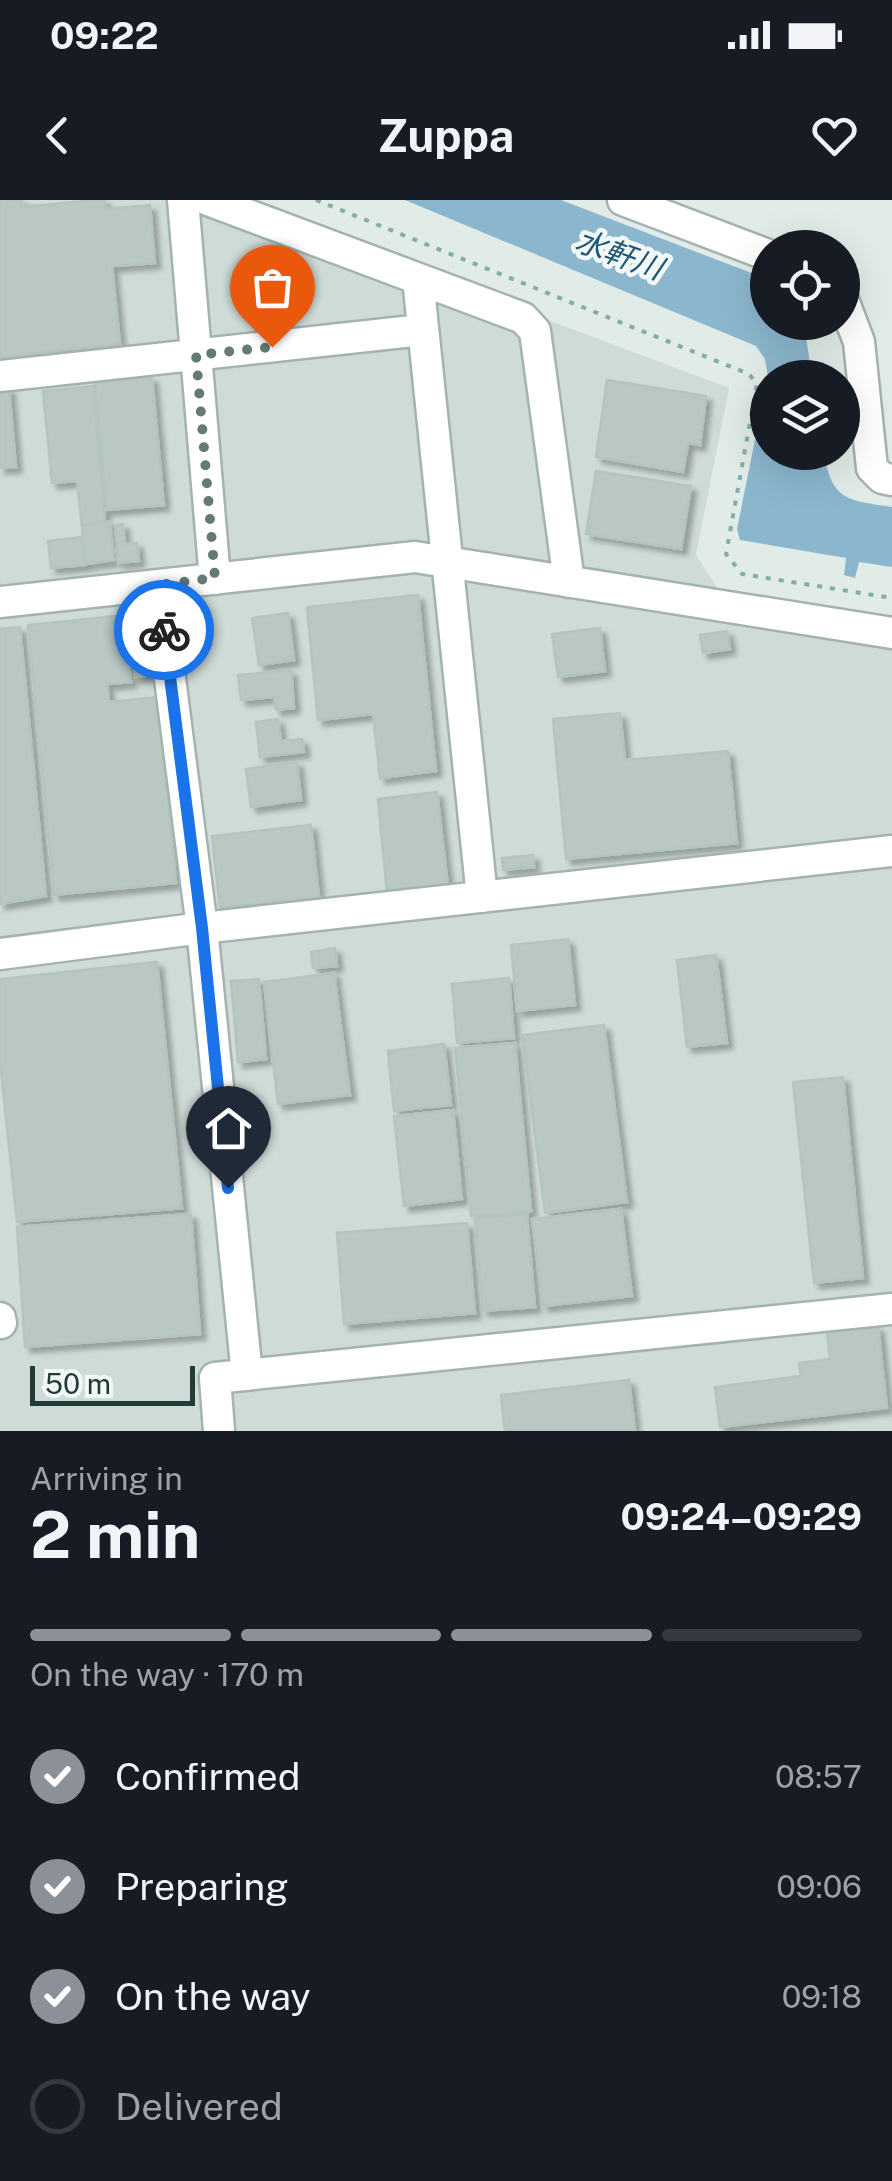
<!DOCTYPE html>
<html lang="en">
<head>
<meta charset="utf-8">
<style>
	body { margin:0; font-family:"Public Sans","Noto Sans JP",sans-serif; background:#242831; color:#f1f3f6; height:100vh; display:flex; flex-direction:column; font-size:38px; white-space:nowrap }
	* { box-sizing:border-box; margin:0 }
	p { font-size:32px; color:#9ea1a6 }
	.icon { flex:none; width:55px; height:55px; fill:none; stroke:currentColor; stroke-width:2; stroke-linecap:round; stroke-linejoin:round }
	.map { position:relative; height:1231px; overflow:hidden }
	.drawer { display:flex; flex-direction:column; background:#171b24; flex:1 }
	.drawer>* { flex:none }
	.buttons { position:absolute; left:750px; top:30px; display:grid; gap:20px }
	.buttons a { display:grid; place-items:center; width:110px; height:110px; border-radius:50%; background:#171b24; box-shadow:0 10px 40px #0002; font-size:50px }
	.scale { position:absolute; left:30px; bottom:25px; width:165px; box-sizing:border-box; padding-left:10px; border:5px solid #223b39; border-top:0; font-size:28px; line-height:35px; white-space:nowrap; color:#223b39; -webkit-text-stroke:8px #f1f8f6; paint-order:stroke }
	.pin { position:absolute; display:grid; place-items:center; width:85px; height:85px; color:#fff; margin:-102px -42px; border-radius:50% 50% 50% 0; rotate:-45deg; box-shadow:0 0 10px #0007 }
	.pin .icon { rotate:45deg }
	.courier { position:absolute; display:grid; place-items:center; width:100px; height:100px; margin:-50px; border:8px solid #1a73e8; border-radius:50%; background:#fff; color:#222; box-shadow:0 2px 12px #0007 }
	.summary em { font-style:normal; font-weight:700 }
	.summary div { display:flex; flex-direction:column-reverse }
	.summary { display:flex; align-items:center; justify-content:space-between; height:170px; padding:0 30px }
	h1 { font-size:65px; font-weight:700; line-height:75px }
	.bar { display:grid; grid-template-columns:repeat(4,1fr); gap:15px 10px; align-content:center; height:120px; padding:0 30px }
	.bar i { height:12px; border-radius:8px; background:#363941 }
	.bar .on { background:#8c9099 }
	.bar p { grid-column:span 4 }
	ol { padding:0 30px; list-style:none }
	li { display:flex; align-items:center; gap:30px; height:110px }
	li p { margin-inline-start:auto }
	li .icon { padding:10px; border-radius:50%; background:#8c9099; color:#fff; stroke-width:4 }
	li:last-child { color:#9ea1a6 }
	li i { width:55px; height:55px; border:5px solid #363941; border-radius:50% }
	.status { display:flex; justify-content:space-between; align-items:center; height:70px; padding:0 50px; background:#171b24; direction:ltr }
	.status svg { height:28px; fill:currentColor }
	header { display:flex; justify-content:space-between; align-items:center; height:130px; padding:0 30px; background:#171b24; font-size:45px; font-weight:700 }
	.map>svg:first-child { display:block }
	.built { fill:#cfdbd7 }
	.water { fill:#8bb7ce }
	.building { fill:#b9c8c5; stroke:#b4c4c0; stroke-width:2.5; filter:url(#shadow) }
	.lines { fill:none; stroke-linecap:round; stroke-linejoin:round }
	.minor-casing { stroke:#a4b3b0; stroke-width:35 }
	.path { stroke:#83ada8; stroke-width:4; stroke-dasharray:5 8; stroke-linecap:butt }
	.minor { stroke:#fff; stroke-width:30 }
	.done { stroke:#657976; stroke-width:10; stroke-dasharray:0 18 }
	.route { stroke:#1a73e8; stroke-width:12 }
	.labels { text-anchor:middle; stroke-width:9; stroke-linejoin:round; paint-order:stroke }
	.water-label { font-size:30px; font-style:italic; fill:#1f5674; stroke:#f1f8f6 }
</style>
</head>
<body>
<div class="status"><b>09:22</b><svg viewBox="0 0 49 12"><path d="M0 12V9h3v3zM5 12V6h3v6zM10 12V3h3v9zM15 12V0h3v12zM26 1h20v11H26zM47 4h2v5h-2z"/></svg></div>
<header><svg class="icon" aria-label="back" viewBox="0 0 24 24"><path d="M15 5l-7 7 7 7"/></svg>Zuppa<svg class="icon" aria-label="heart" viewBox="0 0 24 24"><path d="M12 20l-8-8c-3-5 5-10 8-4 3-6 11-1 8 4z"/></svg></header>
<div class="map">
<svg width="892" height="1231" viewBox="0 0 892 1231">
	<defs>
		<filter id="shadow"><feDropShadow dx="5.5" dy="5.5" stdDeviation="2.5" flood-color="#0004"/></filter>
	</defs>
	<rect width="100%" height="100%" fill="#e1ebe8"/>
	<path class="built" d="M0,0H229L729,188L696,355L718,389L892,420V1231H0Z"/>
	<path class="water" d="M405,0H561L767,79L768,122L804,123L812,177H768L765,159L756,146Z
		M767,180L768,252L824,253C832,301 847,300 892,307V367L859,362L855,378L844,375L846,358L740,340L737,329Z"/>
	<path class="building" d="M0,0H22V7L94,0H105L106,9L150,5L155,63L112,66L120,144L0,157Z
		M114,174L115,180L152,177L164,305L107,310L94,175Z
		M607,180L706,196L700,245L688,243L683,272L596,257Z
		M93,186L105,322H110L114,360L86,364L77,281L52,283L43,191Z
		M9,188L16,267L0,268V189Z
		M596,271L691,286L681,349L586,334Z
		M105,322H110L114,360L86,364L82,325Z
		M123,324L125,344L137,343L139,361L118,363L115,325Z
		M81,337L84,365L51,368L48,341Z
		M418,395L436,571L380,578L373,514L318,520L307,407Z
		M288,413L294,460L259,465L252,418Z
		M124,415L131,482L107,484L109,502L158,497L176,683L54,695L28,425Z
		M20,427L46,696L0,704V429Z
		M600,428L605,471L558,477L552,434Z
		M727,431L730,449L703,453L700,435Z
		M148,438L152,475L135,477L131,439Z
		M291,470L294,508L276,510L274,497L241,500L238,475Z
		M620,513L625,560L728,551L737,643L566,659L553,519Z
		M278,519L281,541L302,539L304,552L260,557L256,522Z
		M297,562L301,600L251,607L246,569Z
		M437,592L448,687L387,693L378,599Z
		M311,625L319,697L220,708L212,636Z
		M533,655L534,667L503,670L502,658Z
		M568,739L575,805L517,811L511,745Z
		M335,748L337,766L313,768L311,752Z
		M716,755L727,843L687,847L677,760Z
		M157,762L182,1008L17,1022L0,862V779Z
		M334,773L350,895L278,904L264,782Z
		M509,778L514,838L457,843L452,784Z
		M259,779L266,859L238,862L231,781Z
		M604,825L627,1002L545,1013L522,835Z
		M515,843L531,1011L471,1016L455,848Z
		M444,844L451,905L394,911L388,851Z
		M843,877L863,1078L814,1083L793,882Z
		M453,910L462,999L404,1006L394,916Z
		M621,1009L632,1096L543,1106L532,1019Z
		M191,1014L200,1134L25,1147L17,1027Z
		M527,1014L535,1107L483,1111L475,1019Z
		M467,1023L475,1113L344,1124L337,1033Z
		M878,1126L887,1208L720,1227L715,1187L801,1176L799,1163L830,1159L827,1131Z
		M629,1180L635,1231H505L501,1195Z"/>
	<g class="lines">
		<defs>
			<path id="minor" d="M183,0L215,379
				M208,0L523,118L535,131L569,382
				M623,0L768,55
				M418,79L482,697
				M842,97L859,142L872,268L882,278L892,280
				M0,176L422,130
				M158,385L202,728L247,1175
				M0,402L415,357L892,433
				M0,754L202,728L892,651
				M0,1118L1,1123
				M219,1231L215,1178L892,1109"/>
		</defs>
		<use href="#minor" class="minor-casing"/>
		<path class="path" d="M316,0L749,174L757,184L726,354L742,374L892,398"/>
		<use href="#minor" class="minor"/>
	</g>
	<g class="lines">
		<path class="done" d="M164,430L158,385L215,378L196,155L272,147"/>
		<path class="route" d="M164,430L202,728L228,988"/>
	</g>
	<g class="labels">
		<g class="water-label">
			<text transform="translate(619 55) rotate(20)" y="10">水軒川</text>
		</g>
	</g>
</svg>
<div class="buttons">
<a><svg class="icon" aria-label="locate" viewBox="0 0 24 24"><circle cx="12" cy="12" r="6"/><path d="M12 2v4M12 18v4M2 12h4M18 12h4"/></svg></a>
<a><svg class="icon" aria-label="layers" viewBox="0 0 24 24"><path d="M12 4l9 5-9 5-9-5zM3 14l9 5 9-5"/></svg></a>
</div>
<div class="scale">50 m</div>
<div class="pin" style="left:272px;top:147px;background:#ea580c"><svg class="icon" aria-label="bag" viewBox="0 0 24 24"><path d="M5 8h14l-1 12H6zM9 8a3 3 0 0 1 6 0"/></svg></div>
<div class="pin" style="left:228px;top:988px;background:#1f2937"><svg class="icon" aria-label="home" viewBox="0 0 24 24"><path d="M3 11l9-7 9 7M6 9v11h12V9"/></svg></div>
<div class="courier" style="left:164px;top:430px"><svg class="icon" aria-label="bike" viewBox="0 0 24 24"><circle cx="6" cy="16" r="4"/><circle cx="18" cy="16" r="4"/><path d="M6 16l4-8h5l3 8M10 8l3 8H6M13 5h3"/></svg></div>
</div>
<section class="drawer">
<div class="summary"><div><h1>2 min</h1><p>Arriving in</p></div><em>09:24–09:29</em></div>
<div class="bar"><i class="on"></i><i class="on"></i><i class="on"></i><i></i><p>On the way · 170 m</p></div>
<ol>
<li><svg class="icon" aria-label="check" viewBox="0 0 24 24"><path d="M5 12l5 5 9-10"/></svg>Confirmed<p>08:57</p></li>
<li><svg class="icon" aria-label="check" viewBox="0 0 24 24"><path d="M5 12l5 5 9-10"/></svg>Preparing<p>09:06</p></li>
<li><svg class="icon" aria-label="check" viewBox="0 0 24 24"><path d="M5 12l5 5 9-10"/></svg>On the way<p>09:18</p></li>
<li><i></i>Delivered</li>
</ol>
</section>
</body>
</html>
